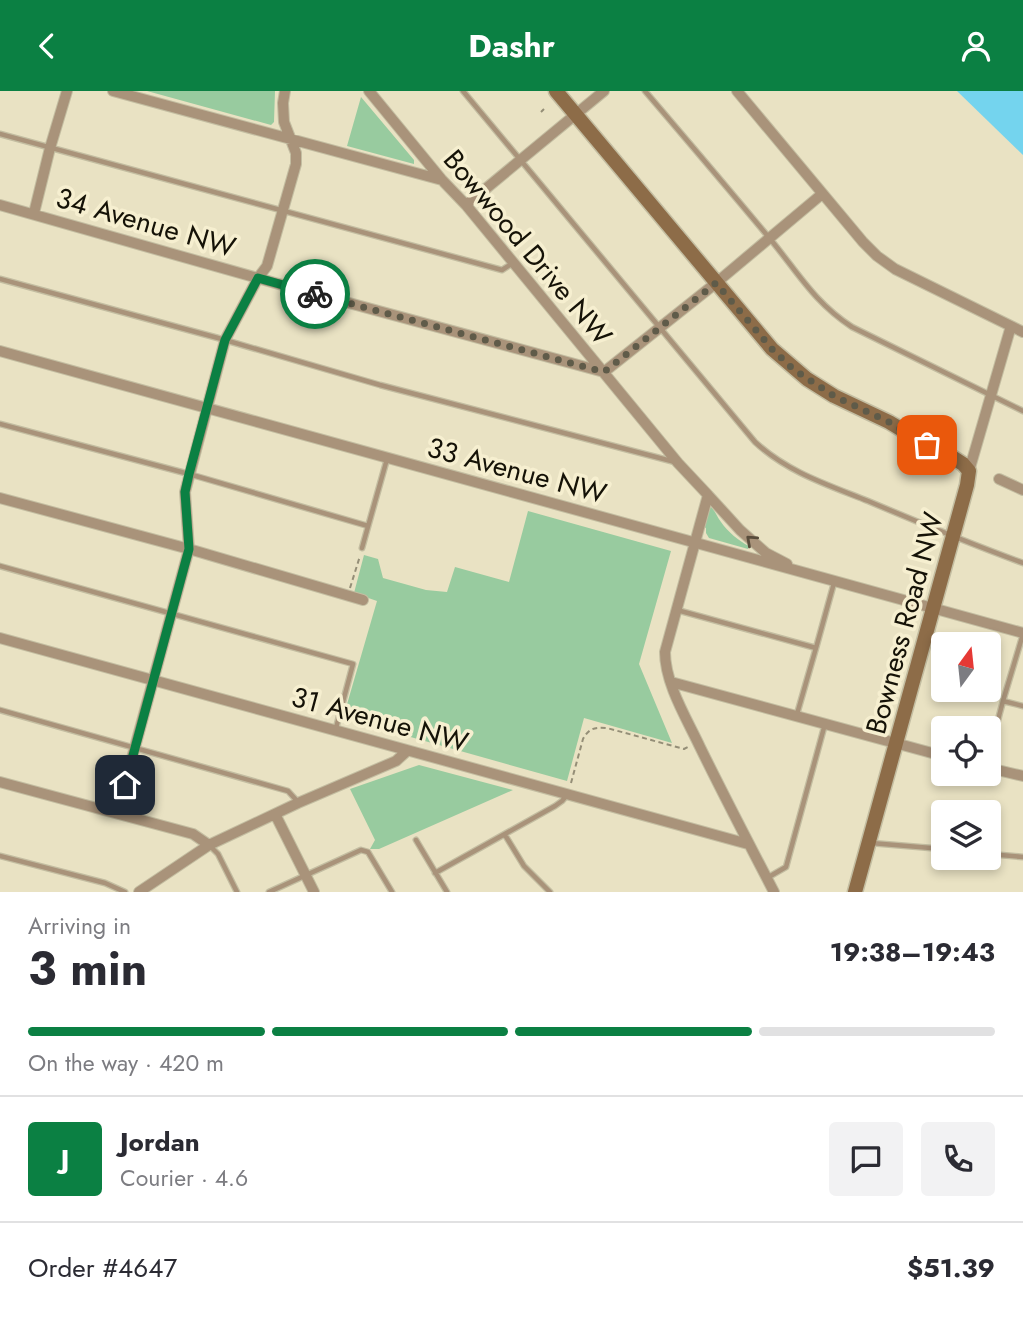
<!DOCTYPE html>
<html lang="en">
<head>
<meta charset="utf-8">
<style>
	body { margin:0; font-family:Jost,sans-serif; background:#f2f2f3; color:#2b2b33; height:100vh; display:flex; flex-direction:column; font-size:26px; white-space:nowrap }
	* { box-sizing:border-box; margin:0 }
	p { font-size:23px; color:#7c7c81 }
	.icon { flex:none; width:38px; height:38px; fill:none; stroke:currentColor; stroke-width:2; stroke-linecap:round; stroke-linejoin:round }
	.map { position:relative; height:801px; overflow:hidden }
	.side { display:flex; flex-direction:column; background:#fff; flex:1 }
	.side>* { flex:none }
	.needle { width:46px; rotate:15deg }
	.buttons { position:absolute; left:931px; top:541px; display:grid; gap:14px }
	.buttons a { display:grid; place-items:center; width:70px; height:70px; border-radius:7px; background:#fff; box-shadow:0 4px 10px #0003; font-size:35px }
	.pin { position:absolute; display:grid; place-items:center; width:60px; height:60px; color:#fff; margin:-30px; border-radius:14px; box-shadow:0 4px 10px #0006 }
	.courier { position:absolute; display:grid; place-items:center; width:70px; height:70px; margin:-35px; border:5px solid #0b8043; border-radius:50%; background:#fff; color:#222; box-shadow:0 2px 9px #0007 }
	.overview em { font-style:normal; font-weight:700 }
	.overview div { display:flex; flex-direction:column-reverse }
	.overview { display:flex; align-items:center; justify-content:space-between; height:119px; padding:0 28px }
	h1 { font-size:46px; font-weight:700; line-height:52px }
	.bar { display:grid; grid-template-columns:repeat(4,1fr); gap:10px 7px; align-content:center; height:84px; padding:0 28px }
	.bar i { height:9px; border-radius:5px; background:#e1e1e2 }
	.bar .on { background:#0b8043 }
	.bar p { grid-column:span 4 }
	.line { display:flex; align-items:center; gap:18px; padding:0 28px; border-top:2px solid #e1e1e2 }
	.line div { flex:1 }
	.round { display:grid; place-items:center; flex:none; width:74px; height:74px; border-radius:7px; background:#f2f2f3 }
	header { display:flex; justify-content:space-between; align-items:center; height:91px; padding:0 28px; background:#0b8043; color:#fff; font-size:32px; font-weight:700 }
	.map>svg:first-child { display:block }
	.green { fill:#98cb9f }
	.water { fill:#74d4ee }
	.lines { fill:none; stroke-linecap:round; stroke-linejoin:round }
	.lane-casing { stroke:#c3bda1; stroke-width:7 }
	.street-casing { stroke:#c3bda1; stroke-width:12 }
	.secondary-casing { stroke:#c3bda1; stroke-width:17 }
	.path { stroke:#948e77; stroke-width:2; stroke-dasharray:5 3.5; stroke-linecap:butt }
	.lane { stroke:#a9937a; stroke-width:4.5 }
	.street { stroke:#a9937a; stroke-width:10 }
	.secondary { stroke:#8d6c48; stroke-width:14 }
	.oneway { stroke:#584c3b }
	.done { stroke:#5f5b49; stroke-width:7; stroke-dasharray:0 12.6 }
	.route { stroke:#0b8043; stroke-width:9 }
	.labels { text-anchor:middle; stroke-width:7; stroke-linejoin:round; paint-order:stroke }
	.street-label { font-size:28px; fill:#151207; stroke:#f6efd0 }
</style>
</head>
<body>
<header><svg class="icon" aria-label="back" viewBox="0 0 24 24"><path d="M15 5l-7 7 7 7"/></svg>Dashr<svg class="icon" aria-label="person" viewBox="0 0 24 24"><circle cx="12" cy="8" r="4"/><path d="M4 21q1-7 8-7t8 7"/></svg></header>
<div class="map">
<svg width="1023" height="801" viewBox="0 0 1023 801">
	<rect width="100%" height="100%" fill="#e9e2c3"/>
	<path class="green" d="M147,0H275L274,31L271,34Z
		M361,6L414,69V73L347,55Z
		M711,416C716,421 717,426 721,431C727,440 740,451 749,455L748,458L709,447L706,442V437L704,436L709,418Z
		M528,420L671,460L639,573L672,652L584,627L567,690L343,627L377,510L354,502L364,464L378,468L383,487L426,499L447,501L455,476L509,491Z
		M419,674L513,699L379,758H370L375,749L350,698Z"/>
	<path class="water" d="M957,0H1023V64Z"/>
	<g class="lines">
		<defs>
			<path id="lane" d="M463,0L755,351C787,381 828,394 868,410C920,432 971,453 1023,472
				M645,0C686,48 726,95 766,143C796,178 812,210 852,236L1023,320
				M0,43L502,179L513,172
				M0,188L218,247L380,294L675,371
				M0,333L189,383L368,435
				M362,457L387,368
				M0,475L353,573L336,637
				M677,519L816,557L834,492
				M1023,543L1003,610L1023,615
				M0,619L288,700L298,711
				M797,623L816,557
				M989,663L1003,610
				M505,744L524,775L550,801
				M416,749L447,801
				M871,752L943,758
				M210,755L218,763L237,801
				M989,763L1023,766
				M0,765L105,792L125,801
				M435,782L555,715L562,710L567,704
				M767,787L786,776L825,633
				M269,801L361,759L368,761L392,801"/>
			<path id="street" d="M113,0L442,89
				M369,0L442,89L466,114L678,372L708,404L665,561C665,593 687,628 700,656C724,705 749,753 774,801
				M737,0L863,151L877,165L895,178L1023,241
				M0,114L275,192L604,281L716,192L822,103
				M466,114L604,0
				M34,122L50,57L67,0
				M0,260L1023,542
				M969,380L1011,235
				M999,388L1023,399
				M708,404L740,439L766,462L787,473
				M0,407L189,458L363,509
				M0,547L748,753
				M671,591L943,665
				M989,677L1023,685
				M0,691L193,743L209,754
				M117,722L189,458L185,401L225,249L258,187L267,175L296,73V62L284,31L283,12L285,0
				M275,723L314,801
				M139,801L209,754L298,712L396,670L407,660"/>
			<path id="secondary" d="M556,0L772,258L807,288L834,305L889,331L927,354L952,366L963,373L969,380L967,394L855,801"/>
		</defs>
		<use href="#lane" class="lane-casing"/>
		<use href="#street" class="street-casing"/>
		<use href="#secondary" class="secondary-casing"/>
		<path class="path" d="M541,21L544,18
			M350,497L360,465
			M571,692L583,648C589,637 595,636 607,637L684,658L688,656"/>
		<use href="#lane" class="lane"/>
		<use href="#street" class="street"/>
		<use href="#secondary" class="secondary"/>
	</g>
	<defs><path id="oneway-chevron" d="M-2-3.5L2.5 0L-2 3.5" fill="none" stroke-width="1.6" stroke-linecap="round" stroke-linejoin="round" transform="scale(1.75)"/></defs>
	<use class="oneway" href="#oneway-chevron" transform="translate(751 449) rotate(-138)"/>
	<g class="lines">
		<path class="done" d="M315,203L604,281L716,192L772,258L793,278L834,305L889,331L927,354"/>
		<path class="route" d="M125,694L189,458L185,401L189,383L225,249L258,187L315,203"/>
	</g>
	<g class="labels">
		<g class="street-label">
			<text transform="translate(146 131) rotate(16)" y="10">34 Avenue NW</text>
			<text transform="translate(528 156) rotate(50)" y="10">Bowwood Drive NW</text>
			<text transform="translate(517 379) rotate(15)" y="10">33 Avenue NW</text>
			<text transform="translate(904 532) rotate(-75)" y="10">Bowness Road NW</text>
			<text transform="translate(380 628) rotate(15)" y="10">31 Avenue NW</text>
		</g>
	</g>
</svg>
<div class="buttons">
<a><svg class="needle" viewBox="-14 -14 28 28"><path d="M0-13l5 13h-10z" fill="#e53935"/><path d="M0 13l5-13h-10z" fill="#7c7c81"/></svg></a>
<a><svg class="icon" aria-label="locate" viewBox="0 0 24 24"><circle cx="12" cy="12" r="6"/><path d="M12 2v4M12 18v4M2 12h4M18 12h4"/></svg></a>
<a><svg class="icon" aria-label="layers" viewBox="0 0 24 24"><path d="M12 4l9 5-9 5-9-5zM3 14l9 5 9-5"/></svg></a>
</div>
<div class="pin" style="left:927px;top:354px;background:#ea580c"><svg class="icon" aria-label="bag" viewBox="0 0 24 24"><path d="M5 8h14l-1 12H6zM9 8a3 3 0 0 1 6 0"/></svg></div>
<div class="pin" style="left:125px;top:694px;background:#1f2937"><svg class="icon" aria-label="home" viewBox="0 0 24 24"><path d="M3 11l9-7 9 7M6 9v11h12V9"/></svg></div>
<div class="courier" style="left:315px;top:203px"><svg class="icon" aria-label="bike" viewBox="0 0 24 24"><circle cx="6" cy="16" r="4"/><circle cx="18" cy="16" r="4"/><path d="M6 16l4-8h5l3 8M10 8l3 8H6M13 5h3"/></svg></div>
</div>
<section class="side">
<div class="overview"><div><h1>3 min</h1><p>Arriving in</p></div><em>19:38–19:43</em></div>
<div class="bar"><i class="on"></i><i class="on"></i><i class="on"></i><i></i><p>On the way · 420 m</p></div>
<div class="line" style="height:126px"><b class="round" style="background:#0b8043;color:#fff">J</b><div><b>Jordan</b><p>Courier · 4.6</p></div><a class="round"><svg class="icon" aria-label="chat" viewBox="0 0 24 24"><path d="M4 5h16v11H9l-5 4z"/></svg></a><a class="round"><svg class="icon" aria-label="phone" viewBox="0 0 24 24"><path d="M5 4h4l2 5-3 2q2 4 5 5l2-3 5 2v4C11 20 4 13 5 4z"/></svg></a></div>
<div class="line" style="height:91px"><div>Order #4647</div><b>$51.39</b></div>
</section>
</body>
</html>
